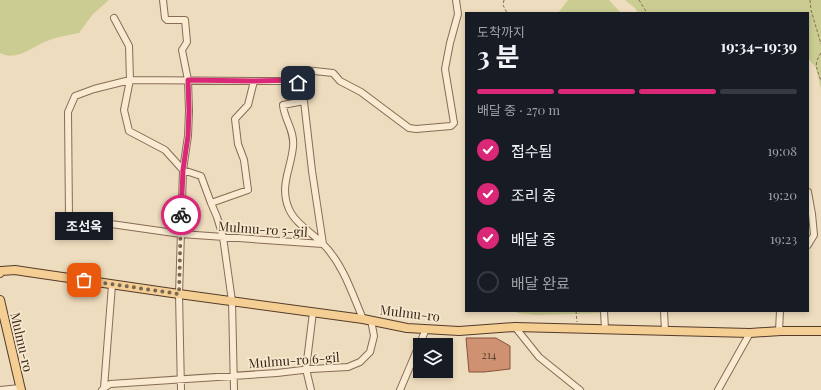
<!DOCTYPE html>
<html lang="ko">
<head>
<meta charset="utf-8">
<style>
	body { margin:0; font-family:"Playfair Display","Noto Sans KR",serif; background:#242831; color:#f1f3f6; height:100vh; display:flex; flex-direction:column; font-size:15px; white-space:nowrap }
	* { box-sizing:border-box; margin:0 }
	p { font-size:13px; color:#9ea1a6 }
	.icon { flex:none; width:22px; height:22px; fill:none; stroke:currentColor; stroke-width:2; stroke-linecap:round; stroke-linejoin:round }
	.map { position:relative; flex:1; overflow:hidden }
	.drawer { position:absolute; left:465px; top:12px; width:344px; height:300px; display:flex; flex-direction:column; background:#171b24; border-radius:0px; box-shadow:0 2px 6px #0003 }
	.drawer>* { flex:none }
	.tools { position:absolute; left:413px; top:338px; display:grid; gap:8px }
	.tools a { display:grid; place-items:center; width:40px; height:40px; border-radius:0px; background:#171b24; box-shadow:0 2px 6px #0003; font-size:20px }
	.pin { position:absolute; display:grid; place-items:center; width:34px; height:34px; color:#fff; margin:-17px; border-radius:8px; box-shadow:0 2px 6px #0006 }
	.courier { position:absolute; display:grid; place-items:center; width:40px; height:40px; margin:-20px; border:3px solid #db2777; border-radius:50%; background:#fff; color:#222; box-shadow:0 1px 5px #0007 }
	.bubble { position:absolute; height:28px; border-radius:0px; background:#171b24; box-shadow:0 2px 6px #0003; font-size:13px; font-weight:700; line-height:28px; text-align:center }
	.headline em { font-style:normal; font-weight:700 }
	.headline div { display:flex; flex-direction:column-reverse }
	.headline { display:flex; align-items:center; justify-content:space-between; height:68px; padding:0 12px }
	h1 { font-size:26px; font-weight:700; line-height:30px }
	.bar { display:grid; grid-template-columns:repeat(4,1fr); gap:6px 4px; align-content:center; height:48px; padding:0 12px }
	.bar i { height:5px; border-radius:3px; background:#363941 }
	.bar .active { background:#db2777 }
	.bar p { grid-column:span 4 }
	ol { padding:0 12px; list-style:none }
	li { display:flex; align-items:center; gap:12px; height:44px }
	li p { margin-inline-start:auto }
	li .icon { padding:4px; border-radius:50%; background:#db2777; color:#fff; stroke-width:4 }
	li:last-child { color:#9ea1a6 }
	li i { width:22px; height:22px; border:2px solid #363941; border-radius:50% }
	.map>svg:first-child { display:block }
	.green { fill:#cacc92 }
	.building { fill:#ce9172; stroke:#86533c }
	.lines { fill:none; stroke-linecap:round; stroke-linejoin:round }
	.minor-casing { stroke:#876c56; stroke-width:8 }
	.major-casing { stroke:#543b2b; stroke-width:10 }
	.path { stroke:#876c56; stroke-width:1; stroke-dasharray:3 2; stroke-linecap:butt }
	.minor { stroke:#f9ead1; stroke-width:6 }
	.major { stroke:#f4ce93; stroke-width:8 }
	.done { stroke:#766654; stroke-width:4; stroke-dasharray:0 7.2 }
	.route { stroke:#db2777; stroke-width:5 }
	.labels { text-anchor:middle; stroke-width:3.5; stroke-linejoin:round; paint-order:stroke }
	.number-label { font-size:11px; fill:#5c4131 }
	.street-label { font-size:13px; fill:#36261b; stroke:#f6e7cd }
</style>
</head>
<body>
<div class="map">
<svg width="821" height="390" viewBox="0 0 821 390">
	<rect width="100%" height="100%" fill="#eedcbe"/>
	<path class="green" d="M0,0H109L93,14L79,33C68,35 57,37 47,41C33,46 17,62 0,53Z
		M568,0H609L621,13H558Z
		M625,0H821V89L816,68L808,58V13H638L635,8Z
		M516,311H601V313L537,315L517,313Z"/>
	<path class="building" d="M466,338H496L510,346V369L484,372H469Z"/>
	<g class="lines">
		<defs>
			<path id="minor" d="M163,0L165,18L167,20H185L187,42L182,50L188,80L189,111L188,136L183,170L179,294L181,390
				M114,18L129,46L130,80L124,110L129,131L165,150L183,170L201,176L211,203
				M130,80L254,81H295L301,87L304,101L312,171L323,244L181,234L69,218L68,112L75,96L94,89Z
				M297,83L305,70L333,73L340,81L361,92L409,128L416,129L451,126L454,123L445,69L450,43L458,14L456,0
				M304,101L283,105C284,119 295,131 293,147C291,169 279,186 289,209C295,223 312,233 323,244C343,264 352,293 363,319
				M808,192L812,214L814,235L808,245
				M604,311L605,329
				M664,311L665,331
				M515,327L539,357L580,390
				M779,331L780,311
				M104,388L112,285
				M0,390L20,388
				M102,390L104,388L110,384L277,373L311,369L348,367L360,362L370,352L374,336L371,320
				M234,390L232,301L223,237L217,217L211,203L248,190L244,160L238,144L235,119L248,105L254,81
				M311,390L306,369L313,312
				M400,390L426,329
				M718,390L750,333"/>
			<path id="major" d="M0,273L1,271L15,270L28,272L179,294L363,319L407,328L459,331L515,327L750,333L781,331H821
				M0,300L21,390"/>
		</defs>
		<use href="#minor" class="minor-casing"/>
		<use href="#major" class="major-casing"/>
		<path class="path" d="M504,0L503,5L507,13
			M639,0L647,13
			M810,0L811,10L821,44
			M821,53C813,65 817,68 821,81
			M576,311L577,322"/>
		<use href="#minor" class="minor"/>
		<use href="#major" class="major"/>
	</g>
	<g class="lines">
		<path class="done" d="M84,280L179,294L181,215"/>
		<path class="route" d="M181,215L183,170L188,136L189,111L188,80L254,81L296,80L298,83"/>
	</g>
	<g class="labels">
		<g class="number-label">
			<text x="489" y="359">214</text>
		</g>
		<g class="street-label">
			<text transform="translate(263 229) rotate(4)" y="5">Mulmu-ro 5-gil</text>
			<text transform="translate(410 313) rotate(7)" y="5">Mulmu-ro</text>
			<text transform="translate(22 342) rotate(77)" y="5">Mulmu-ro</text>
			<text transform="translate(294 360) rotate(-4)" y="5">Mulmu-ro 6-gil</text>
		</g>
	</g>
</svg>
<div class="tools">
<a><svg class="icon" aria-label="layers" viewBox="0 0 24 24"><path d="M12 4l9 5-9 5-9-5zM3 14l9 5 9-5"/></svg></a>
</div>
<div class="pin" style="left:84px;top:280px;background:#ea580c"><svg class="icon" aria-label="bag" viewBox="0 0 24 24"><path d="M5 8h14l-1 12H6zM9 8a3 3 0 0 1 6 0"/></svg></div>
<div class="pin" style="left:298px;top:83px;background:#1f2937"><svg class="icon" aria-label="home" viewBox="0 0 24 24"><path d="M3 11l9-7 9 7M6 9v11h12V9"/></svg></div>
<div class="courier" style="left:181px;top:215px"><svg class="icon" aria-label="bike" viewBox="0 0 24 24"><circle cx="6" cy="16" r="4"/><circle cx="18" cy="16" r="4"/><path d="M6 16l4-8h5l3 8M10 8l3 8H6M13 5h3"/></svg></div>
<div class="bubble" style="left:55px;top:212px;width:58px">조선옥</div>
<section class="drawer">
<div class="headline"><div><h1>3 분</h1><p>도착까지</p></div><em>19:34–19:39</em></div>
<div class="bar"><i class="active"></i><i class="active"></i><i class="active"></i><i></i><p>배달 중 · 270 m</p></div>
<ol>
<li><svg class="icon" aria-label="check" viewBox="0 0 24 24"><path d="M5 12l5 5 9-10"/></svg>접수됨<p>19:08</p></li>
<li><svg class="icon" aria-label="check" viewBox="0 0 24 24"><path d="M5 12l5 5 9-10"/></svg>조리 중<p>19:20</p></li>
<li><svg class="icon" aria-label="check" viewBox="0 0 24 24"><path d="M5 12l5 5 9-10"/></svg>배달 중<p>19:23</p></li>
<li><i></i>배달 완료</li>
</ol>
</section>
</div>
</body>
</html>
